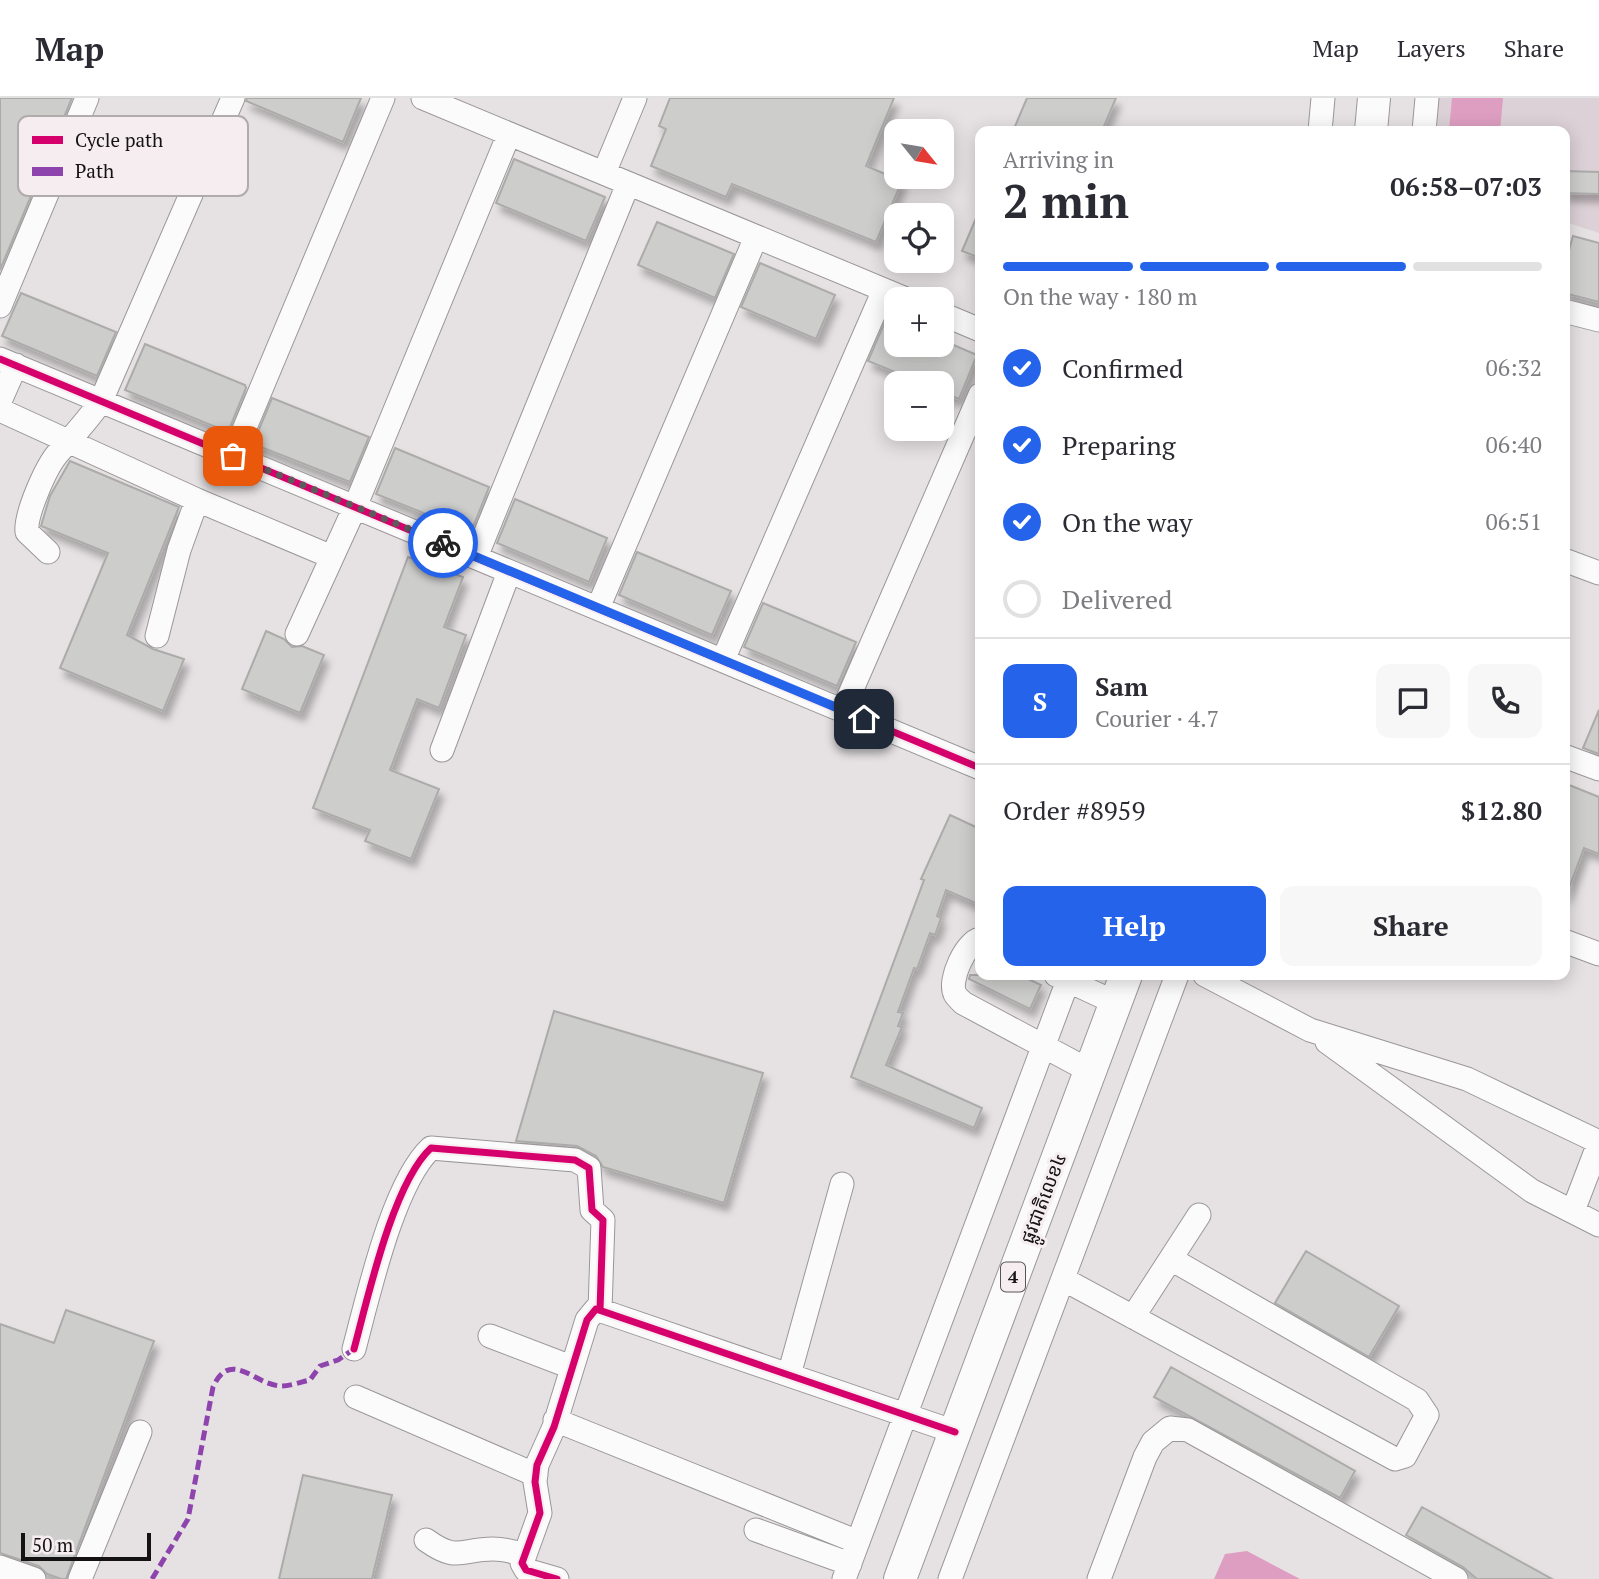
<!DOCTYPE html>
<html lang="en">
<head>
<meta charset="utf-8">
<style>
	body { margin:0; font-family:"PT Serif","Noto Sans Khmer",serif; background:#f7f7f7; color:#2b2b33; height:100vh; display:flex; flex-direction:column; font-size:26px; white-space:nowrap }
	* { box-sizing:border-box; margin:0 }
	p { font-size:23px; color:#7c7c81 }
	.icon { flex:none; width:38px; height:38px; fill:none; stroke:currentColor; stroke-width:2; stroke-linecap:round; stroke-linejoin:round }
	.map { position:relative; flex:1; overflow:hidden }
	.details { position:absolute; left:975px; top:28px; width:595px; height:854px; display:flex; flex-direction:column; background:#fff; border-radius:14px; box-shadow:0 4px 18px #0003 }
	.details>* { flex:none }
	.needle { width:46px; rotate:120deg }
	.controls { position:absolute; left:884px; top:21px; display:grid; gap:14px }
	.controls a { display:grid; place-items:center; width:70px; height:70px; border-radius:14px; background:#fff; box-shadow:0 4px 18px #0003; font-size:35px }
	.scale { position:absolute; left:21px; bottom:18px; width:130px; box-sizing:border-box; padding-left:7px; border:4px solid #151213; border-top:0; font-size:19px; line-height:24px; white-space:nowrap; color:#151213; -webkit-text-stroke:5px #f6edf1; paint-order:stroke }
	.pin { position:absolute; display:grid; place-items:center; width:60px; height:60px; color:#fff; margin:-30px; border-radius:14px; box-shadow:0 4px 10px #0006 }
	.courier { position:absolute; display:grid; place-items:center; width:70px; height:70px; margin:-35px; border:5px solid #2563eb; border-radius:50%; background:#fff; color:#222; box-shadow:0 2px 9px #0007 }
	.head em { font-style:normal; font-weight:700 }
	.head div { display:flex; flex-direction:column-reverse }
	.head { display:flex; align-items:center; justify-content:space-between; height:119px; padding:0 28px }
	h1 { font-size:46px; font-weight:700; line-height:52px }
	.bar { display:grid; grid-template-columns:repeat(4,1fr); gap:10px 7px; align-content:center; height:84px; padding:0 28px }
	.bar i { height:9px; border-radius:5px; background:#e1e1e2 }
	.bar .selected { background:#2563eb }
	.bar p { grid-column:span 4 }
	.line { display:flex; align-items:center; gap:18px; padding:0 28px; border-top:2px solid #e1e1e2 }
	.line div { flex:1 }
	.round { display:grid; place-items:center; flex:none; width:74px; height:74px; border-radius:14px; background:#f7f7f7 }
	ol { padding:0 28px; list-style:none }
	li { display:flex; align-items:center; gap:21px; height:77px }
	li p { margin-inline-start:auto }
	li .icon { padding:7px; border-radius:50%; background:#2563eb; color:#fff; stroke-width:4 }
	li:last-child { color:#7c7c81 }
	li i { width:38px; height:38px; border:4px solid #e1e1e2; border-radius:50% }
	.button { display:flex; gap:14px; margin-top:auto; padding:14px 28px }
	.button a { flex:1; height:80px; border-radius:14px; background:#2563eb; color:#fff; font-size:28px; font-weight:700; line-height:80px; text-align:center }
	.button a+a { background:#f7f7f7; color:#2b2b33 }
	header { display:flex; align-items:center; gap:42px; box-sizing:border-box; height:98px; padding:0 35px; background:#fff; border-bottom:2px solid #e1e1e2 }
	header strong { font-size:33px }
	nav { display:flex; gap:38px; margin-inline-start:auto; font-size:24px }
	.map>svg:first-child { display:block }
	.built { fill:#dcd1d6 }
	.water { fill:#de9ec1 }
	.building { fill:#cdcdcc; stroke:#acabaa; stroke-width:2; filter:url(#shadow) }
	.lines { fill:none; stroke-linecap:round; stroke-linejoin:round }
	.minor-casing { stroke:#9b9799; stroke-width:25 }
	.highway-casing { stroke:#9b9799; stroke-width:34 }
	.minor { stroke:#fbfbfb; stroke-width:23 }
	.highway { stroke:#fbfbfb; stroke-width:32 }
	.quiet { stroke:#8e44ad; stroke-width:5; stroke-dasharray:10 5; stroke-linecap:butt }
	.cycleway-casing { stroke:#f6edf1; stroke-width:11 }
	.cycleway { stroke:#d6006c; stroke-width:7 }
	.done { stroke:#5e5b5c; stroke-width:7; stroke-dasharray:0 12.6 }
	.route { stroke:#2563eb; stroke-width:9 }
	.labels { text-anchor:middle; stroke-width:6; stroke-linejoin:round; paint-order:stroke }
	.shield { fill:#f6edf1; stroke:#585456; stroke-width:2 }
	.shield-label { font-size:18px; font-weight:bold; fill:#151213 }
	.street-label { font-size:19px; fill:#151213; stroke:#f6edf1 }
	.key { fill:#f6edf1; stroke:#b2abae; stroke-width:2 }
	.key-label { font-size:19px; fill:#151213 }
</style>
</head>
<body>
<header>
<strong>Map</strong>
<nav><a>Map</a><a>Layers</a><a>Share</a></nav>
</header>
<div class="map">
<svg width="1599" height="1481" viewBox="0 0 1599 1481">
	<defs>
		<filter id="shadow"><feDropShadow dx="4.5" dy="8" stdDeviation="3.5" flood-color="#0004"/></filter>
	</defs>
	<rect width="100%" height="100%" fill="#e6e2e4"/>
	<path class="built" d="M1436,0H1599V135L1565,124L1564,33H1433Z"/>
	<path class="water" d="M1452,0H1503L1500,33H1449Z
		M1247,1453L1300,1481H1214L1225,1456Z"/>
	<path class="building" d="M0,0H72L0,172Z
		M247,0H361L343,44L246,3Z
		M670,0H894L866,68L902,83L876,144L732,86L726,99L651,68L666,31L659,28Z
		M1027,0H1116L1102,33H1013Z
		M514,61L605,99L586,143L496,105Z
		M1564,73L1599,74V96L1564,95Z
		M980,111V160L962,153Z
		M657,124L734,156L715,200L638,167Z
		M1573,138L1599,145V204L1564,195V170Z
		M760,165L835,197L816,241L741,209Z
		M21,195L116,234L97,278L2,238Z
		M887,219L896,223V247H942V242L977,257L959,301L942,294V285H922L868,263Z
		M145,246L245,287L246,290L228,334L125,292Z
		M272,300L369,339L350,384L253,346Z
		M395,350L489,389L471,434L376,396Z
		M70,363L179,409L127,537L153,551L184,561L163,613L60,570L108,455L41,428L50,398Z
		M515,401L607,440L589,484L497,445Z
		M637,454L731,493L712,537L619,497Z
		M408,459L463,479L444,529L466,537L439,610L417,601L390,672L439,691L411,761L365,743L370,732L313,710Z
		M763,505L856,544L837,588L744,549Z
		M266,533L284,541L292,549L302,548L324,557L300,615L242,591Z
		M1599,612V656L1583,650Z
		M1564,685L1599,699V756L1584,750L1566,798Z
		M950,717L980,731V807L946,792L937,818L941,820L935,837L930,835L917,871L914,870L898,914L903,915L898,928L902,929L886,967L982,1010L974,1030L851,979L924,782L921,781Z
		M970,877H1020L1041,887L1030,911L969,881Z
		M554,913L763,975L724,1105L603,1069L596,1058L577,1048L516,1043Z
		M1306,1153L1399,1208L1369,1259L1275,1205Z
		M66,1212L154,1243L66,1481H61L47,1476L39,1468L0,1455V1226L54,1245Z
		M1171,1269L1355,1373L1340,1400L1154,1299Z
		M303,1377L392,1397L372,1481H279Z
		M1422,1409L1552,1481H1477L1463,1469L1406,1437Z"/>
	<g class="lines">
		<defs>
			<path id="minor" d="M423,0L906,201
				M1320,33L1323,0
				M1424,33L1427,0
				M604,75L635,0
				M0,208L87,0
				M1564,213L1599,222
				M942,216L980,232
				M0,261L980,670
				M0,303L16,267
				M0,312L197,402L332,459
				M233,358L383,0
				M48,454L27,434C25,417 46,368 59,354C74,337 88,322 101,303L233,0
				M476,459L628,86
				M1564,462L1599,475
				M598,510L756,139
				M297,536L355,409L509,36
				M157,538L179,452L197,402
				M723,562L884,192
				M843,612L980,297
				M442,652L509,474
				M1564,658L1599,671
				M980,841C966,844 948,882 955,896C956,898 961,903 963,905L1090,973
				M1564,843L1599,856
				M1056,877L1116,905
				M1205,877L1310,932L1467,981L1599,1044
				M1327,944L1532,1093L1599,1127
				M1573,1113L1599,1045
				M1063,1181L1395,1361L1405,1358L1427,1317L1417,1302L1171,1161
				M1133,1219L1199,1117
				M490,1238L571,1269
				M354,1251C368,1199 393,1085 431,1050L575,1062L589,1070L592,1112L603,1122L600,1212
				M789,1277L842,1086
				M356,1299L536,1377
				M555,1322L858,1444
				M756,1432L850,1466
				M426,1442C458,1465 461,1451 493,1451C504,1451 515,1454 525,1457
				M0,1469L34,1481
				M80,1481L140,1334
				M557,1481L526,1472L522,1465L540,1415L535,1384L537,1367L554,1329L587,1222L596,1211L955,1334
				M844,1481L1070,877
				M950,1481L1177,877
				M1099,1481L1145,1359L1153,1344L1170,1330L1188,1332L1456,1481"/>
			<path id="highway" d="M1371,33L1374,0
				M900,1481L1126,877"/>
		</defs>
		<use href="#minor" class="minor-casing"/>
		<use href="#highway" class="highway-casing"/>
		<use href="#minor" class="minor"/>
		<use href="#highway" class="highway"/>
		<path class="quiet" d="M152,1481L188,1421L213,1289C231,1250 254,1287 281,1288C290,1288 301,1284 310,1282L320,1268L338,1262L354,1251"/>
		<defs>
			<path id="cycleway" d="M0,261L980,670
				M354,1251C368,1199 393,1085 431,1050L575,1062L589,1070L592,1112L603,1122L600,1212
				M557,1481L526,1472L522,1465L540,1415L535,1384L537,1367L554,1329L587,1222L596,1211L955,1334"/>
		</defs>
		<use href="#cycleway" class="cycleway-casing"/>
		<use href="#cycleway" class="cycleway"/>
	</g>
	<g class="lines">
		<path class="done" d="M233,358L443,445"/>
		<path class="route" d="M443,445L864,621"/>
	</g>
	<g class="labels">
		<rect class="shield" x="1001" y="1164.5" width="24" height="29" rx="5"/>
		<g class="shield-label">
			<text x="1013" y="1185">4</text>
		</g>
		<g class="street-label">
			<text transform="translate(1043 1100) rotate(-69)" y="7">ផ្លូវជាតិលេខ៤</text>
		</g>
	</g>
	<rect x="18" y="18" width="230" height="80" rx="10" class="key"/>
	<rect x="32" y="38" width="31" height="8" fill="#d6006c"/>
	<rect x="32" y="69" width="31" height="9" fill="#8e44ad"/>
	<g class="key-label">
		<text x="75" y="49">Cycle path</text>
		<text x="75" y="80">Path</text>
	</g>
</svg>
<div class="controls">
<a><svg class="needle" viewBox="-14 -14 28 28"><path d="M0-13l5 13h-10z" fill="#e53935"/><path d="M0 13l5-13h-10z" fill="#7c7c81"/></svg></a>
<a><svg class="icon" aria-label="locate" viewBox="0 0 24 24"><circle cx="12" cy="12" r="6"/><path d="M12 2v4M12 18v4M2 12h4M18 12h4"/></svg></a>
<a>+</a>
<a>−</a>
</div>
<div class="scale">50 m</div>
<div class="pin" style="left:233px;top:358px;background:#ea580c"><svg class="icon" aria-label="bag" viewBox="0 0 24 24"><path d="M5 8h14l-1 12H6zM9 8a3 3 0 0 1 6 0"/></svg></div>
<div class="pin" style="left:864px;top:621px;background:#1f2937"><svg class="icon" aria-label="home" viewBox="0 0 24 24"><path d="M3 11l9-7 9 7M6 9v11h12V9"/></svg></div>
<div class="courier" style="left:443px;top:445px"><svg class="icon" aria-label="bike" viewBox="0 0 24 24"><circle cx="6" cy="16" r="4"/><circle cx="18" cy="16" r="4"/><path d="M6 16l4-8h5l3 8M10 8l3 8H6M13 5h3"/></svg></div>
<section class="details">
<div class="head"><div><h1>2 min</h1><p>Arriving in</p></div><em>06:58–07:03</em></div>
<div class="bar"><i class="selected"></i><i class="selected"></i><i class="selected"></i><i></i><p>On the way · 180 m</p></div>
<ol>
<li><svg class="icon" aria-label="check" viewBox="0 0 24 24"><path d="M5 12l5 5 9-10"/></svg>Confirmed<p>06:32</p></li>
<li><svg class="icon" aria-label="check" viewBox="0 0 24 24"><path d="M5 12l5 5 9-10"/></svg>Preparing<p>06:40</p></li>
<li><svg class="icon" aria-label="check" viewBox="0 0 24 24"><path d="M5 12l5 5 9-10"/></svg>On the way<p>06:51</p></li>
<li><i></i>Delivered</li>
</ol>
<div class="line" style="height:126px"><b class="round" style="background:#2563eb;color:#fff">S</b><div><b>Sam</b><p>Courier · 4.7</p></div><a class="round"><svg class="icon" aria-label="chat" viewBox="0 0 24 24"><path d="M4 5h16v11H9l-5 4z"/></svg></a><a class="round"><svg class="icon" aria-label="phone" viewBox="0 0 24 24"><path d="M5 4h4l2 5-3 2q2 4 5 5l2-3 5 2v4C11 20 4 13 5 4z"/></svg></a></div>
<div class="line" style="height:91px"><div>Order #8959</div><b>$12.80</b></div>
<div class="button"><a>Help</a><a>Share</a></div>
</section>
</div>
</body>
</html>
